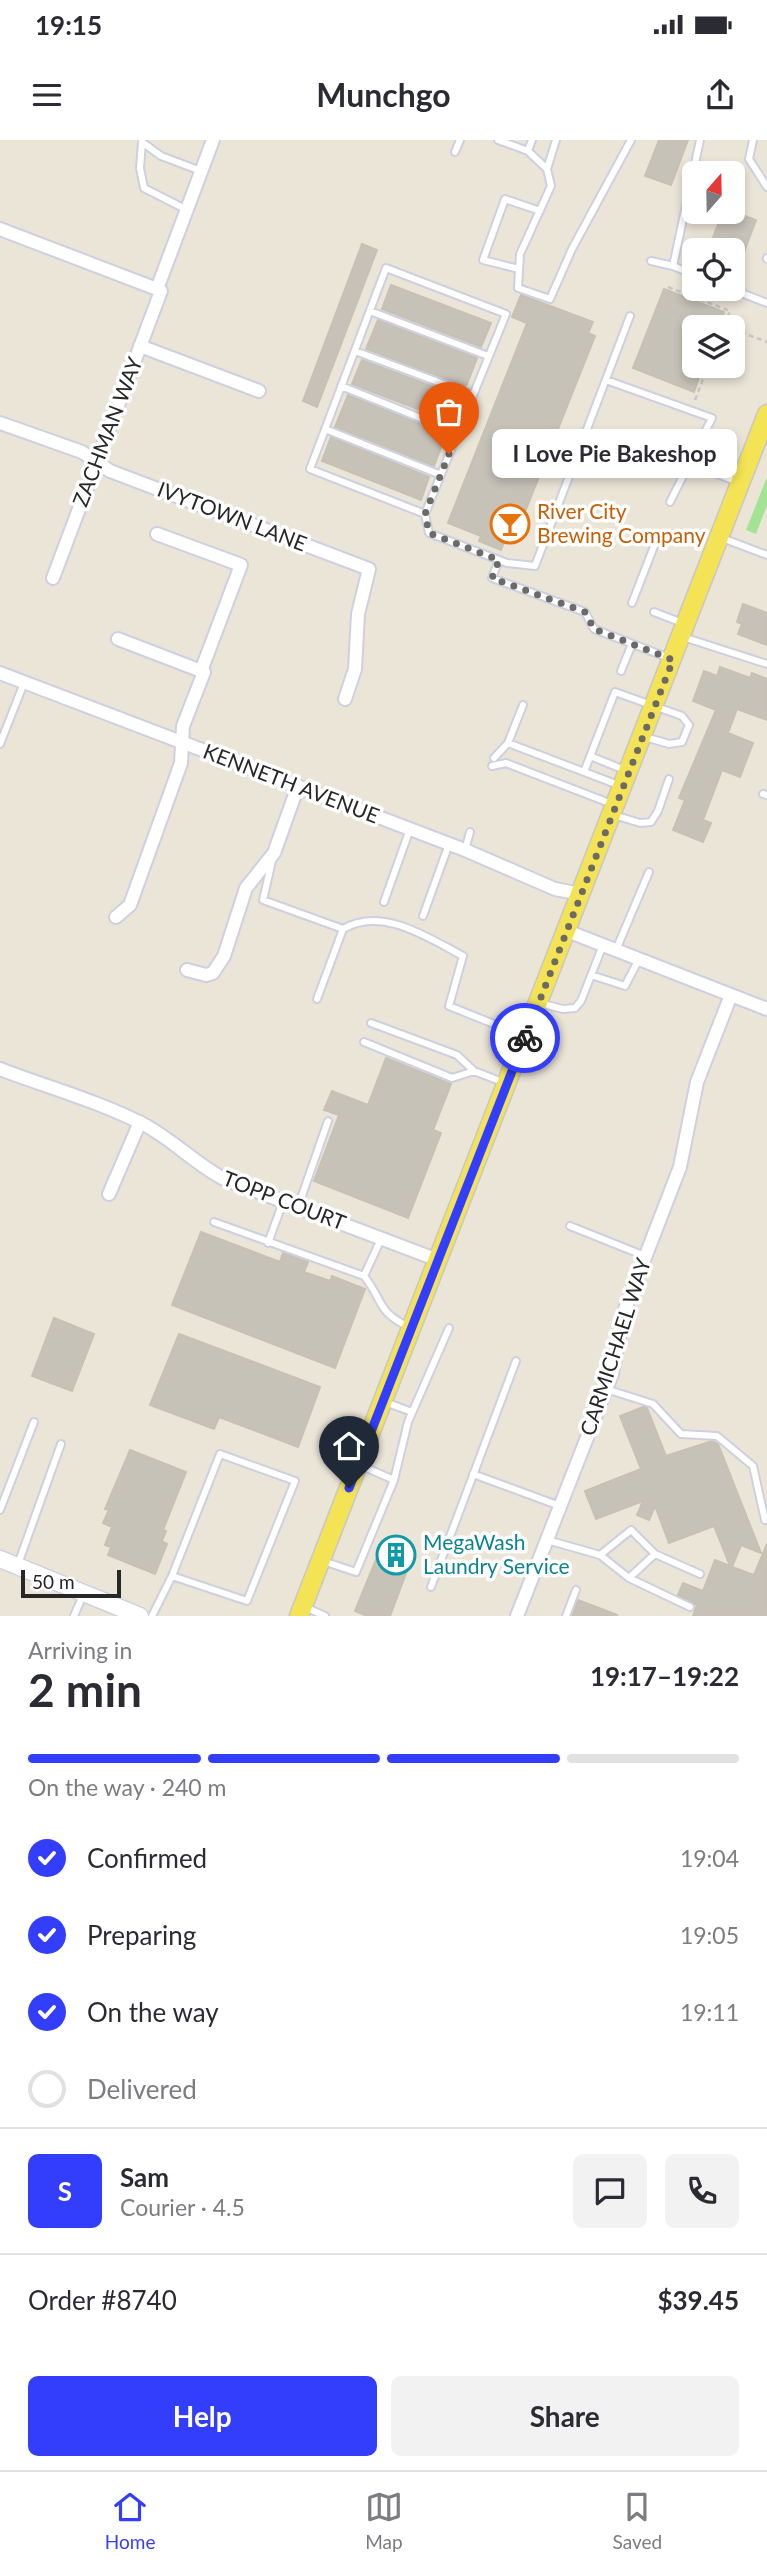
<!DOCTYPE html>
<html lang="en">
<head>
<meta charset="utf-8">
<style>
	body { margin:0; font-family:Lato,sans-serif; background:#f2f2f3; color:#2b2b33; height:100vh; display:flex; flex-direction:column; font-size:26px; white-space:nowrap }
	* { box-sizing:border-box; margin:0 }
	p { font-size:23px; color:#7c7c81 }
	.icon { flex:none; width:38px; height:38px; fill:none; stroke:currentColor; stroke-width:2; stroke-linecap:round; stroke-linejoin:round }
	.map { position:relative; height:1476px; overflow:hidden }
	.details { display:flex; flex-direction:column; background:#fff; flex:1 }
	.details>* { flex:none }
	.needle { width:46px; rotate:20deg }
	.buttons { position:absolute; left:682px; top:21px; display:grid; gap:14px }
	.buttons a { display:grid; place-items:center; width:63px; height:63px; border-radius:10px; background:#fff; box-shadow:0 4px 10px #0003; font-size:35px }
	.scale { position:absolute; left:21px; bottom:18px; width:100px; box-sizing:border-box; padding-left:7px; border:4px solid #272727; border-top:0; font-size:19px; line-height:24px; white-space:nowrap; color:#272727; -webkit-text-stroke:5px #fff; paint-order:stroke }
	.pin { position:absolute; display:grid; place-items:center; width:60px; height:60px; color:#fff; margin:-72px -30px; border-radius:50% 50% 50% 0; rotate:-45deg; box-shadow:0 0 7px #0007 }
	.pin .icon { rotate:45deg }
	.courier { position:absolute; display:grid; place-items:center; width:70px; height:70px; margin:-35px; border:5px solid #333efd; border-radius:50%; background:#fff; color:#222; box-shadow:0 2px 9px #0007 }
	.bubble { position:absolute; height:49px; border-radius:10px; background:#fff; box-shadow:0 4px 10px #0003; font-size:23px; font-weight:700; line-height:49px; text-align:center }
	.overview em { font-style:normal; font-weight:700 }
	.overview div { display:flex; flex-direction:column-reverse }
	.overview { display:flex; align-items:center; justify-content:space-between; height:119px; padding:0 28px }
	h1 { font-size:46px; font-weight:700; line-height:52px }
	.bar { display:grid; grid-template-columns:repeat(4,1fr); gap:10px 7px; align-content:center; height:84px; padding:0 28px }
	.bar i { height:9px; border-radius:5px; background:#e1e1e2 }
	.bar .current { background:#333efd }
	.bar p { grid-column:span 4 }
	.line { display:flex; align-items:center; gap:18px; padding:0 28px; border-top:2px solid #e1e1e2 }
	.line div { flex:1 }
	.round { display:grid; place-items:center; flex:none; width:74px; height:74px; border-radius:10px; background:#f2f2f3 }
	ol { padding:0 28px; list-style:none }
	li { display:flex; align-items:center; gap:21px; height:77px }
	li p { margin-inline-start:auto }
	li .icon { padding:7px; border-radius:50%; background:#333efd; color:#fff; stroke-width:4 }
	li:last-child { color:#7c7c81 }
	li i { width:38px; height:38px; border:4px solid #e1e1e2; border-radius:50% }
	.button { display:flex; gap:14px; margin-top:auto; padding:14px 28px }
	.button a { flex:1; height:80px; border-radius:10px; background:#333efd; color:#fff; font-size:28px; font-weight:700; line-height:80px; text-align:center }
	.button a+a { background:#f2f2f3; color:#2b2b33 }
	.status { display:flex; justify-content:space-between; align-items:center; height:49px; padding:0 35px; background:#fff; direction:ltr }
	.status svg { height:19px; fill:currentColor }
	header { display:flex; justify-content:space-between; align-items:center; height:91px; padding:0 28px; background:#fff; font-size:32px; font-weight:700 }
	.tabs { display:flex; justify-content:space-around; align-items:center; height:98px; border-top:2px solid #e1e1e2; background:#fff; font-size:19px; color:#7c7c81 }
	.tabs a { display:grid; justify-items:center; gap:4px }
	.tabs .current { color:#333efd }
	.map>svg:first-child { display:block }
	.green { fill:#a4e393 }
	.building { fill:#c6c2b8; stroke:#c6c1b2; stroke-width:2 }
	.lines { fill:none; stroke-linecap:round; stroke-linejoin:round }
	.lane-casing { stroke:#cecfe1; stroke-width:10 }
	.street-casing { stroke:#cecfe1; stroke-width:16 }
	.secondary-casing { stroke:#cecfe1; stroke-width:19 }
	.primary-casing { stroke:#c7c7c7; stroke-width:21 }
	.path { stroke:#c7c7c7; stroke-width:2.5; stroke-dasharray:5 3.5; stroke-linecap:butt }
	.lane { stroke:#fff; stroke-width:6 }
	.street { stroke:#fff; stroke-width:12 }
	.secondary { stroke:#fff; stroke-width:16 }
	.primary { stroke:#f3e355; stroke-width:18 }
	.done { stroke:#6c6a65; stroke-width:7; stroke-dasharray:0 12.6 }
	.route { stroke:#333efd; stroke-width:9 }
	.labels { text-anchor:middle; stroke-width:7; stroke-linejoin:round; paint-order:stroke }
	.street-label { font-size:21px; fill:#272727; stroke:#fff }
	.food-label { font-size:21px; fill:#c56008; stroke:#fff; text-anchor:start }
	.culture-label { font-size:21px; fill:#0d838f; stroke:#fff; text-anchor:start }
</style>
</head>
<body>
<div class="status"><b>19:15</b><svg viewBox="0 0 49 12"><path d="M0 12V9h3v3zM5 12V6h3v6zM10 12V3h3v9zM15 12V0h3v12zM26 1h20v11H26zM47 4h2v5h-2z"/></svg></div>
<header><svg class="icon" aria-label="menu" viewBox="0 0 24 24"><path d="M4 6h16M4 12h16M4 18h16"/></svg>Munchgo<svg class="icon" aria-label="share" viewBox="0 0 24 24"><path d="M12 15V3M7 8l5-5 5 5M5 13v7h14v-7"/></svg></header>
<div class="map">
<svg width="767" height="1476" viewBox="0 0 767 1476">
	<rect width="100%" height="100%" fill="#ebe5d8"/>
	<path class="green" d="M767,337V365L756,394L746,390Z"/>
	<path class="building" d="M659,0H688L671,45L645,36Z
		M723,72H734L756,80L744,112L712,100Z
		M362,104L377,110L317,267L303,261Z
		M391,145L491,183L481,207L382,169Z
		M664,149L724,172L718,187H695V226H703L694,252L633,228Z
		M521,155L593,182L588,193L595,196L515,397L507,394L501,410L479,401L481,396L448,383L527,183L512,177Z
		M378,180L477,218L467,244L465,246L366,209Z
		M362,220L461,257L451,282L352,244Z
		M348,255L446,294L434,326L335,287Z
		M331,297L429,337L421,360L322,321Z
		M743,464L767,473V505L738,494L742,484L737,482Z
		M720,527L750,538L752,533L767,539V580L737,569L728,593L753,603L740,637L722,630L703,680L711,683L703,702L673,690L685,660L679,658L716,570L693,561L704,531L717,536Z
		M386,918L451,944L433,990L441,993L408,1078L314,1041L339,975L324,970L332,951L368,965Z
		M201,1092L280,1122L283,1113L308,1122L304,1132L330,1141L332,1136L365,1149L335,1228L172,1165Z
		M54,1178L94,1194L72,1251L32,1236Z
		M179,1194L320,1247L298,1307L219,1277L214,1289L150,1265Z
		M643,1267L647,1268L666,1316L712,1301L718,1304L761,1413L741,1405L732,1427L754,1435L767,1404V1476H693L697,1465L678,1455L683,1443L703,1451L715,1420L730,1426L714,1386L669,1403L655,1366L649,1380L637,1375L643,1361L596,1379L585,1351L641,1329L620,1276Z
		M130,1310L186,1332L163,1390L166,1391L162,1401L167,1404L155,1434L108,1415L111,1407L105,1405L112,1387L103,1383L109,1370L105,1369Z
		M384,1400L414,1412L390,1476H367L355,1471Z
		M578,1460L617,1475L616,1476H572Z"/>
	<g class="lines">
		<defs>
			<path id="lane" d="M498,0L528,11L547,29
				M556,0L547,29L551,46L520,114L518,148L550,159L572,109L631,0
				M753,0L749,19L767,47
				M528,11L532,0
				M455,12L460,0
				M187,70L144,48L140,28L142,2L161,16L201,31
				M767,118V119
				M651,121L673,126L700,0
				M673,126L695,135
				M519,129L483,120L505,59L540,71
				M731,149L767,163
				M370,171L488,216
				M355,211L473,255
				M606,240L712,278L670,362
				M341,246L458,293
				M325,289L441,335
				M681,320L738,342
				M425,374L310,329L386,128L506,174L425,374L429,393L507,423L535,426L630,176
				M722,398L767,415
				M499,420L492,438L585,472L594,489L669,518
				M632,463L658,396
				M654,472L685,484
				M683,497L767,524
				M621,531L632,504
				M508,603L523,565
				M0,604L24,543
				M590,616L627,631
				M494,618L508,603L621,646
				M492,626L506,623L612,664
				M584,632L615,552L682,576L689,585L682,602L669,604L645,597
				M763,654L767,655
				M614,675L640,683L651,682L658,671L669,639
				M465,710L470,692
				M272,721L263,760L343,789L317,859
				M384,762L410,689
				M423,776L449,704
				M343,789C381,766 427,797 463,816L449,866L524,896
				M616,810L649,732
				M591,835L625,846L639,819
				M539,863L563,869L575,868L581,861L603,805
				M371,883L457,915L474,931L505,943
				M364,902L452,938L474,931
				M298,1067L328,981
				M214,1082L364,1136C384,1161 376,1172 411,1188
				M570,1086L645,1116
				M268,1103L283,1062
				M364,1136L381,1099
				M606,1249L653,1264L681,1294L717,1296L753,1326L765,1380
				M385,1262L412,1272
				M360,1325L394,1340
				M473,1334L560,1366
				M0,1370L34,1282
				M547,1400L600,1415L631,1390L655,1414L629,1438L600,1415
				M655,1414L700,1434
				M323,1421L356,1432L394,1340L408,1282L449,1188
				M18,1424L61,1304
				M629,1438L690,1467
				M431,1447L516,1221
				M305,1467L325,1476
				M74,1476L83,1455
				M152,1476L172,1436L220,1314L295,1341L247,1461L172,1436
				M566,1476L576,1450"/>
			<path id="street" d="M0,89L157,149
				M157,149L213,0
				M140,206L259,251
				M0,283L82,312L110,331L369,429L358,474L355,529L345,559
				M157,394L241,425L201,531
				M53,438L161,151L157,149
				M0,533L465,710L555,749L581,754
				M116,777L130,765L181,623L183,586L204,532L118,499
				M567,791L767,869
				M187,830L206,835L213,833L224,816L246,748L274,713L298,646
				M0,929C47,947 98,961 143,984C172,999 194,1023 224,1039L438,1120
				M109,1054L140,982
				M517,1476L612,1234L624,1172L680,1027L697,942L731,855"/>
			<path id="secondary" d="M0,1419L140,1476"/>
			<path id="primary" d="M299,1476L767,274"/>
		</defs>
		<use href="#lane" class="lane-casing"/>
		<use href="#street" class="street-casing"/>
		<use href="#secondary" class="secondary-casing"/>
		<use href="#primary" class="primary-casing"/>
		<path class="path" d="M668,147L730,171L723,187
			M733,189L767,202
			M695,260L708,226"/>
		<use href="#lane" class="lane"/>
		<use href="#street" class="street"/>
		<use href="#secondary" class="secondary"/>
		<use href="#primary" class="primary"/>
	</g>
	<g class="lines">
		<path class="done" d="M449,314L425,374L429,393L499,420L492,438L585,472L594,489L673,520L525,898"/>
		<path class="route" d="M349,1348L525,898"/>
	</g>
	<defs>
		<symbol id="bar-ring" viewBox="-11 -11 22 22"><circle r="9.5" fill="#fff" stroke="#e8710a" stroke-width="1.5"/><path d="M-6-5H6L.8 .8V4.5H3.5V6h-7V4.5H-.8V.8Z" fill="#e8710a"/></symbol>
		<symbol id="building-ring" viewBox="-11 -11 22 22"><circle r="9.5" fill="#fff" stroke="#0f9aa8" stroke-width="1.5"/><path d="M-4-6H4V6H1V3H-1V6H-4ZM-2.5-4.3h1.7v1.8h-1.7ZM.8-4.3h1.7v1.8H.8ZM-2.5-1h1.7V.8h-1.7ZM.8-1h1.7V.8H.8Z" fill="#0f9aa8"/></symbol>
	</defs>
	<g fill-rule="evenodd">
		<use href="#bar-ring" x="488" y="362" width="44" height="44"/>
		<use href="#building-ring" x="374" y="1393" width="44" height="44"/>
	</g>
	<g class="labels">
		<g class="street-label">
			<text transform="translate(108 292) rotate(-69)" y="7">ZACHMAN WAY</text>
			<text transform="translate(232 377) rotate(21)" y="7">IVYTOWN LANE</text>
			<text transform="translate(291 644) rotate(21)" y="7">KENNETH AVENUE</text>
			<text transform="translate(284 1061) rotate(21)" y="7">TOPP COURT</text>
			<text transform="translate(616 1207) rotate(-72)" y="7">CARMICHAEL WAY</text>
		</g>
		<g class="food-label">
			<text x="537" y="379">River City<tspan x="537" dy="24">Brewing Company</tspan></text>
		</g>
		<g class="culture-label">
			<text x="423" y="1410">MegaWash<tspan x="423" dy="24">Laundry Service</tspan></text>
		</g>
	</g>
</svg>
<div class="buttons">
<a><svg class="needle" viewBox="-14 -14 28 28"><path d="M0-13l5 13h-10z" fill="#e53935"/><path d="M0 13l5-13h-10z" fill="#7c7c81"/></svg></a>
<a><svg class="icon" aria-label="locate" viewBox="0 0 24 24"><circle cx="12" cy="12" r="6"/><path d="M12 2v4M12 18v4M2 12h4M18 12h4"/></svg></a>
<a><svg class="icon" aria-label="layers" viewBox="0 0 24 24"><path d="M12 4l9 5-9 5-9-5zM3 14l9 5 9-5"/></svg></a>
</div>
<div class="scale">50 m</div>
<div class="pin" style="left:449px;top:314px;background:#ea580c"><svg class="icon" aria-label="bag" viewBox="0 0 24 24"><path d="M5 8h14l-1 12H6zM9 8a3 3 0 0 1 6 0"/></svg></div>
<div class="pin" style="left:349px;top:1348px;background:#1f2937"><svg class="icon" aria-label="home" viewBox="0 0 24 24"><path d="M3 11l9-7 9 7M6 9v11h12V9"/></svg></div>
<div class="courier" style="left:525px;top:898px"><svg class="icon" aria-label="bike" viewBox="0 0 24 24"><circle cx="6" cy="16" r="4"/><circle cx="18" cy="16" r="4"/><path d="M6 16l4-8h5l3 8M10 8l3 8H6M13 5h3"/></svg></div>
<div class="bubble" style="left:492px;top:289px;width:245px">I Love Pie Bakeshop</div>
</div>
<section class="details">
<div class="overview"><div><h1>2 min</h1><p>Arriving in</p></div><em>19:17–19:22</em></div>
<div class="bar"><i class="current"></i><i class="current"></i><i class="current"></i><i></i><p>On the way · 240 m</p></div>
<ol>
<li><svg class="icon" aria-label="check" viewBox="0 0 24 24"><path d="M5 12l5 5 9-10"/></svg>Confirmed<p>19:04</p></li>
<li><svg class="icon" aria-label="check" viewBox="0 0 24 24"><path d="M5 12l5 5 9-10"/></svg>Preparing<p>19:05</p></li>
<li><svg class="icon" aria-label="check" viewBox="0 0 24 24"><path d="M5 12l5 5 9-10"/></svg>On the way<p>19:11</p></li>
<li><i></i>Delivered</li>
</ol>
<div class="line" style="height:126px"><b class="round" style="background:#333efd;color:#fff">S</b><div><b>Sam</b><p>Courier · 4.5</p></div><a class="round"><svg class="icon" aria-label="chat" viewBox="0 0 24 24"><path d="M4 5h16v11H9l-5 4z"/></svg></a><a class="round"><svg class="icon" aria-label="phone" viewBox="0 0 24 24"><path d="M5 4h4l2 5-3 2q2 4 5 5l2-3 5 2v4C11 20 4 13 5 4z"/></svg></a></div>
<div class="line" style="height:91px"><div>Order #8740</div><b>$39.45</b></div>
<div class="button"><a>Help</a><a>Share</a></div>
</section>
<nav class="tabs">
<a class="current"><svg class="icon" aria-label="home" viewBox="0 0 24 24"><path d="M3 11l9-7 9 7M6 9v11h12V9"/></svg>Home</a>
<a><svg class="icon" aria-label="map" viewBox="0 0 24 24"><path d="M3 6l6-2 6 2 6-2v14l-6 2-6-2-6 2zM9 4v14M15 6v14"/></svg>Map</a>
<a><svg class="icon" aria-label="saved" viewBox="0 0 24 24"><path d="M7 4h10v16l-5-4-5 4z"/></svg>Saved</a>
</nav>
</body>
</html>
